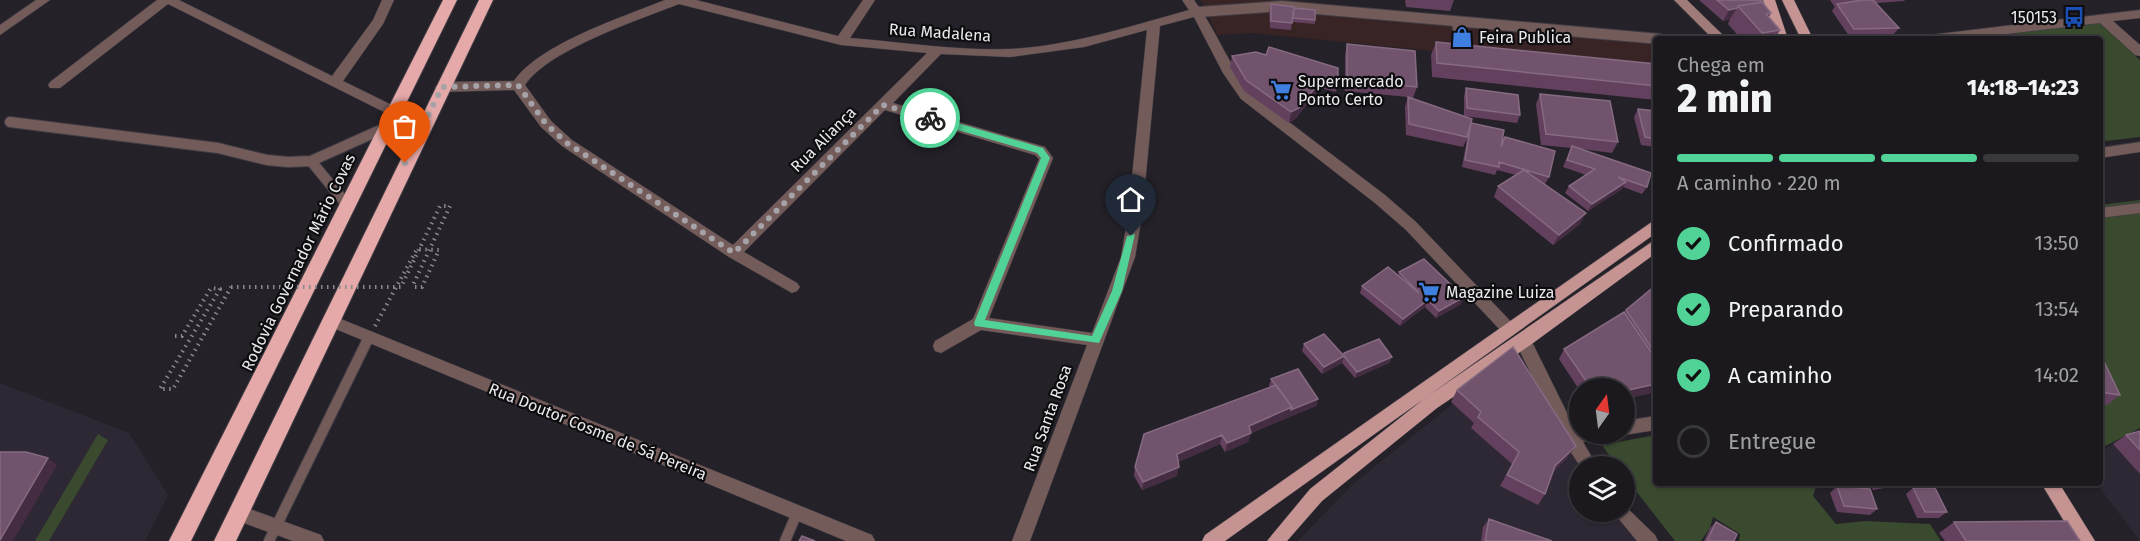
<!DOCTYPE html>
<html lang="pt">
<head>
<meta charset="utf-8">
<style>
	body { margin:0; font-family:"Fira Sans",sans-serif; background:#28262b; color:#f1f3f6; height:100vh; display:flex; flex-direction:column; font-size:22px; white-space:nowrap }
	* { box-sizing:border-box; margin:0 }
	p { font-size:20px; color:#a0a0a4 }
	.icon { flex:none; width:33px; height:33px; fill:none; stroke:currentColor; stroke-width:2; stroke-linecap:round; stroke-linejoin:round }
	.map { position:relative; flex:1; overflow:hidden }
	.panel { position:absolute; left:1653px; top:36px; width:450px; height:450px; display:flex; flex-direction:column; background:#1b191e; border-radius:6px; box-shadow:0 2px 4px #0004,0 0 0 2px #39383c }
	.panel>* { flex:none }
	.needle { width:39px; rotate:14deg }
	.fabs { position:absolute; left:1569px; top:378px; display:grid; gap:12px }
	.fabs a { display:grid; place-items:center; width:66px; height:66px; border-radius:50%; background:#1b191e; box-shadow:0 2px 4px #0004,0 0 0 2px #39383c; font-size:30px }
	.pin { position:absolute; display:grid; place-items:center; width:51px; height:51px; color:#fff; margin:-62px -26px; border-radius:50% 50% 50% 0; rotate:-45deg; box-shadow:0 0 6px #0007 }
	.pin .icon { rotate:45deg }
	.courier { position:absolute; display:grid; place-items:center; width:60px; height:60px; margin:-30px; border:4px solid #51d397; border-radius:50%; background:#fff; color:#222; box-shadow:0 2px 8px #0007 }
	.summary em { font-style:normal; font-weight:800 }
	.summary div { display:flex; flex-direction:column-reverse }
	.summary { display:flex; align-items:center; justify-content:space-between; height:102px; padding:0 24px }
	h1 { font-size:39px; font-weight:800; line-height:45px }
	.bar { display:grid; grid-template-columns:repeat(4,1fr); gap:9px 6px; align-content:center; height:72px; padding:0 24px }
	.bar i { height:8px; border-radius:4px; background:#39383c }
	.bar .active { background:#51d397 }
	.bar p { grid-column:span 4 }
	ol { padding:0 24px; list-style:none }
	li { display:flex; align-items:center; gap:18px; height:66px }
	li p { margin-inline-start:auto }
	li .icon { padding:6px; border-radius:50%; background:#51d397; color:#111; stroke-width:4 }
	li:last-child { color:#a0a0a4 }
	li i { width:33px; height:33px; border:3px solid #39383c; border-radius:50% }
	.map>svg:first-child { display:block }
	.commercial { fill:#382424 }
	.built { fill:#2e2834 }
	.green { fill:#394a2f }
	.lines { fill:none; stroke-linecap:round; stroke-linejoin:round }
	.lane-casing { stroke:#403d44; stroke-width:12 }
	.street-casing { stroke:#403d44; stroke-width:1 }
	.secondary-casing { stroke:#403d44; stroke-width:1 }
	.primary-casing { stroke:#403d44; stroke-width:1 }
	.highway-casing { stroke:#403d44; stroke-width:2 }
	.path { stroke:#8a878d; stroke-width:4; stroke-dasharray:1.5 4.5; stroke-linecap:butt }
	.lane { stroke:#735b5a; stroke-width:10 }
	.street { fill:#735b5a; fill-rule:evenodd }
	.secondary { fill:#a17b7a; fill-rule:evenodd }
	.primary { fill:#c49392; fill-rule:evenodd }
	.highway { fill:#e4a9a8; fill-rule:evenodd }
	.path-bridge { stroke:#8a878d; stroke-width:4; stroke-dasharray:1.5 4.5; stroke-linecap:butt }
	.wall { fill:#63415e }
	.shaded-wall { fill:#442c42 }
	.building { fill:#72536d; stroke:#856a81; stroke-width:1.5 }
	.route { fill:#51d397 }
	.done { stroke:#a5a3a8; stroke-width:6; stroke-dasharray:0 10.8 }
	.labels { text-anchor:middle; stroke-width:4.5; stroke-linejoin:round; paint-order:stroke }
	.poi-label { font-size:16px; fill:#ebe9ed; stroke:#0d0c0e; text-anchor:start }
	.street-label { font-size:16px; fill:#ebe9ed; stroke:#0d0c0e }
</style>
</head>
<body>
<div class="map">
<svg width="2140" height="541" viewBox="0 0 2140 541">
	<rect width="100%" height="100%" fill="#242128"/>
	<path class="commercial" d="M1201,0H1290L1656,39V73L1252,33L1217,35Z"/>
	<path class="built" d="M1521,349L1581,466L1580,512H1613L1640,541H1298L1352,485Z
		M0,383L129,433L168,495L145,541H0Z
		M2140,431V541L2096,483H2100V451Z"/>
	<path class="green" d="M2100,23L2140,60V137L2106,141L2100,135V39H2004L2000,35Z
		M2140,200V428L2100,449V205Z
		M98,434L108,440L49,541H35Z
		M1656,435V483H1817L1813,496L1836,524L1865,521L1930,524L1941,541H1739L1740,534L1713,517L1710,528L1701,541H1675L1625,477L1624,466H1617L1602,445Z"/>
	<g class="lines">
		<defs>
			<path id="lane" d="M1198,12L1282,6L1660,39
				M1457,22L1460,47L1469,52
				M10,122L218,148L267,160L288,162L311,161L387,127
				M311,161L348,206
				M269,541L369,337
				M785,541L797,513"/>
			<path id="street" d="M36,0H50L0,35V25Z
				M157,0H179L332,76L373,20L382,0H394L383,24L343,81L400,109L402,112L400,115H390L168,4L60,88H50L48,85L50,82Z
				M665,0H696L838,36L863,0H875L850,38C902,42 957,51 1010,49C1071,46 1131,26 1189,10L1182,0H1194C1215,28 1228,64 1251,93L1385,195L1416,222L1517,328L1515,333H1503L1406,230L1375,203L1241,99L1223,73L1194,17L1160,26L1142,216L1135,257L1030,541H1012L1087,345L981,330L941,353L935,351L933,346L935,341L973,319L1039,159L1035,155L885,110L744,252L797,283L800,287L797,291L792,293L729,257L562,146L541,127L514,90L442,92L435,87L442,82L514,81C539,44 623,17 665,0ZM679,4L841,45L927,53L733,245L572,140L551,121L525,85C548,50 638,20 679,4ZM1147,30L1128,216L1121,257L1092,333L989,318L1053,158L1045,147L893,103L941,54L1010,57L1084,47Z
				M2140,10V18L2113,21L2140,45V56L2135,55L2100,23L1965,39H1924L1930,35Z
				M2140,142V152L2100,158V148Z
				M2140,203V213L2100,218V208Z
				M331,315L872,535L875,541H846L326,325L323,321L326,317Z
				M1523,335L1529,336L1575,429L1580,428V434H1598L1596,439L1583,442L1597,466H1580L1564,442L1515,341L1517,336Z
				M1656,416V430L1624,435L1619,434H1624V421Z
				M239,505L321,535L324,541H293L233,519L230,513L233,507Z
				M1624,505L1655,535L1658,541H1637L1613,512H1624Z"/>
			<path id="secondary" d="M1674,0H1687L1727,39H1713Z"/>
			<path id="primary" d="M1763,0H1775L1788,39H1776Z
				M1782,0H1794L1813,39H1801Z
				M1656,219V233L1225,541H1202L1205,535Z
				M1656,239V253L1529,346L1437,408L1322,501L1287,541H1267L1310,489L1425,398Z
				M2041,483H2059L2095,541H2076Z"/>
			<path id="highway" d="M443,0H457L191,541H169Z
				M479,0H493L236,541H214Z"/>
		</defs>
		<use href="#lane" class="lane-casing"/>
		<use href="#street" class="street-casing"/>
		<use href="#secondary" class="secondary-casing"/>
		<use href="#primary" class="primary-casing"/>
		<use href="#highway" class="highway-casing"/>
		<path class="path" d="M375,326L417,249L439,250L422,287H412
			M175,336H182L211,288L220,289L160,389H173L231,287"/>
		<use href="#lane" class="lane"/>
		<use href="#street" class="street"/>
		<use href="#secondary" class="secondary"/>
		<use href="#primary" class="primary"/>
		<use href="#highway" class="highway"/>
		<path class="path-bridge" d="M231,287H401L440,206H450L412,287"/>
	</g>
	<path class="wall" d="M1405,0H1454L1450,11L1406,7Z
		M1699,0H1761L1771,13L1769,17L1780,30L1775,39H1741L1728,24L1730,19L1723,21Z
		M1830,0H1905L1904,1L1876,3L1899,28L1893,35L1849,36L1832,11L1835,6H1834Z
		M1271,4L1294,8L1315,20V24L1292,22V21L1291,30L1270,28L1269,11Z
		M1436,42L1656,64V100L1432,77L1431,55Z
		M1347,44L1417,87L1413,98L1410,97L1471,123L1549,177L1545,184L1580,224L1553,245L1494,197L1498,186L1516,175L1497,170L1495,175L1462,167L1467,139L1463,147L1406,135L1405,107L1408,97L1345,91V55Z
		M1266,55L1338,82L1336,92L1320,88L1296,118L1289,123L1244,91L1230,67L1232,56Z
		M1466,88L1520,115L1517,123L1464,116V96Z
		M1540,94L1618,142L1612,153L1582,149L1647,187L1642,194L1623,187L1622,189L1588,211L1565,193L1569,186L1586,175L1563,167L1571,148L1541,145L1536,104Z
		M1638,109L1656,111V147L1641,145L1634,117Z
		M1399,272L1461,304L1436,318L1425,307L1400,326L1360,293L1362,286L1398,276Z
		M1656,285V392L1624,399V388H1580V391L1559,359L1564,349L1624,312L1626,310Z
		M1304,344L1343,355L1344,353L1392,357L1389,363L1355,378L1342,363L1322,374L1302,351Z
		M2100,353L2120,395L2107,405L2100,404Z
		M1271,379L1318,399L1316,406L1251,433L1248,442L1225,452L1220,444L1178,462L1177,476L1142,490L1134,476L1135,467L1270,387L1269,386Z
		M1457,390L1568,457L1553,472L1545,494L1538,505L1500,486L1512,464L1471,428L1474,423L1451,402Z
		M2140,431V474L2113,444L2126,435Z
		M1869,483H1910L1908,484L1873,490Z
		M1837,486L1877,509L1870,515L1837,512L1830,493Z
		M1913,488L1947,512L1939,518H1917L1906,494Z
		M1489,519L1552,541H1481L1483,527Z
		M1716,522L1734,541H1704L1710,528Z
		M1954,522L2080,541H1945L1939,533Z"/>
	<path class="shaded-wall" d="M1737,8L1730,19L1723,21L1729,10Z
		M1323,78L1320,88L1296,118L1289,123L1291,112Z
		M1626,182L1622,189L1588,211L1592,204Z
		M1586,213L1580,224L1553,245L1559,235Z
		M1464,297L1461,304L1436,318L1439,311Z
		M1428,300L1425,307L1400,326L1403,319Z
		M1344,356L1342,363L1322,374L1324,367Z
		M1392,357L1389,363L1355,378L1357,372Z
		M1656,384V392L1624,399V391Z
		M1318,399L1316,406L1247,435L1249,426L1292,407Z
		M1251,433L1248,442L1225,452L1227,443Z
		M1222,435L1220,444L1176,463L1177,454Z
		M1576,446L1568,457L1547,478L1555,466Z
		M48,458L57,465L13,541H0Z
		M1179,467L1177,476L1142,490L1143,482Z"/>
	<path class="building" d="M1717,0H1761L1763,2L1738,6L1737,8L1729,10Z
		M1863,0H1873L1899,28L1854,29L1837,4Z
		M1762,2L1771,13L1766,14L1780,30L1762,33L1738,6Z
		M1271,4L1294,7L1292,23L1271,21Z
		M1294,8L1315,10V20L1293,18Z
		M1436,42L1656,64V86L1437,63Z
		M1347,44L1415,51L1417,87L1347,80Z
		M1269,47L1338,68V82L1323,78L1299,108L1291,112L1246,80L1232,56L1256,52L1266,55Z
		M1466,88L1518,95L1520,115L1467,108Z
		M1540,94L1610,101L1618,142L1546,134Z
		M1408,97L1472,119L1467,137L1409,124Z
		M1638,109L1656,111V139L1645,137Z
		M1471,123L1504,130L1501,147L1505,137L1555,151L1549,177L1499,162V167L1465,160Z
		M1572,146L1651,173L1647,187L1618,177L1626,182L1592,204L1569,186L1595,169L1567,160Z
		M1524,170L1586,213L1559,235L1498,186Z
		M1424,259L1464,297L1439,311L1428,300L1403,319L1362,286L1388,267L1419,293L1399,272Z
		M1656,285V355L1626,310Z
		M1624,312L1656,359V384L1624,391V388H1591L1564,349Z
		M1324,334L1344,356V353L1379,339L1392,357L1357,372L1344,356L1324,367L1304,344Z
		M1513,347L1576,446L1555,466L1545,494L1507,475L1519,452L1478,417L1481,412L1457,390Z
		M2100,353L2120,395L2100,392Z
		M1298,369L1318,399L1291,410L1292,407L1271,379Z
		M1276,385L1292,407L1249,426L1251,433L1227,443L1222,435L1177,454L1179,467L1143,482L1135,467L1144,434Z
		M2140,431V450L2126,435Z
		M0,452H26L48,458L0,540Z
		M1837,486L1870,489L1877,509L1844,506Z
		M1913,488H1935L1947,512H1925Z
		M1489,519L1552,541H1485Z
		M2067,521L2080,541H1966L1954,522Z
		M1716,522L1737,534L1734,541H1707Z
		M802,536L815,541H799Z"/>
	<path class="route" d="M930,115L1043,148L1050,158L985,320L1092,336L1112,291L1127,236L1135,234L1122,291L1099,343L975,326L974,323L1041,158L1037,153L927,121V116Z"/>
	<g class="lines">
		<path class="done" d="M405,163L442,87L518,85L546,124L567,143L734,253L883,105L930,118"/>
	</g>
	<defs>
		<symbol id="bus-bare" viewBox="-9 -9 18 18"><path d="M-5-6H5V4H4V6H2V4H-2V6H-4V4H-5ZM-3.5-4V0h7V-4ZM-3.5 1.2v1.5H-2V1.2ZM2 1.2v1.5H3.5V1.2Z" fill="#1a4fb4" stroke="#0d0c0e" stroke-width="2.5" paint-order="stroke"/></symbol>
		<symbol id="shop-bare" viewBox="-9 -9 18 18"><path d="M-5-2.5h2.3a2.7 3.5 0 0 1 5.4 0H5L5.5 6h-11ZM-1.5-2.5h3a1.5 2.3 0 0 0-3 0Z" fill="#3f7fe0" stroke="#0d0c0e" stroke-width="2.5" paint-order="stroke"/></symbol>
		<symbol id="supermarket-bare" viewBox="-9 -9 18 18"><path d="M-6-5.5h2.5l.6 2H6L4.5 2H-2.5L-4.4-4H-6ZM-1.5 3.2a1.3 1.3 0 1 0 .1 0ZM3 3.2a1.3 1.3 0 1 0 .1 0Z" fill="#3f7fe0" stroke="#0d0c0e" stroke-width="2.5" paint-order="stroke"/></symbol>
	</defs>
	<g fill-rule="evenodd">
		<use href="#bus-bare" x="2059" y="2" width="30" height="30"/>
		<use href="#shop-bare" x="1447" y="22" width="30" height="30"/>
		<use href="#supermarket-bare" x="1266" y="75" width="30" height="30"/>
		<use href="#supermarket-bare" x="1414" y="277" width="30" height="30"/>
	</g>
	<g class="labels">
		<g class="poi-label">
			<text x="2057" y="23" text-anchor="end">150153</text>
			<text x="1479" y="43">Feira Publica</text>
			<text x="1298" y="87">Supermercado<tspan x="1298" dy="18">Ponto Certo</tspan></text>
			<text x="1446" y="298">Magazine Luiza</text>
		</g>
		<g class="street-label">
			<text transform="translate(940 32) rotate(4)" y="6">Rua Madalena</text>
			<text transform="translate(823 139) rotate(-45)" y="6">Rua Aliança</text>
			<text transform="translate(298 262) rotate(-64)" y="6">Rodovia Governador Mário Covas</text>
			<text transform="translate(1047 418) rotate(-70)" y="6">Rua Santa Rosa</text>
			<text transform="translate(598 431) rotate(22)" y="6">Rua Doutor Cosme de Sá Pereira</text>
		</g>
	</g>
</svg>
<div class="fabs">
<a><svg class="needle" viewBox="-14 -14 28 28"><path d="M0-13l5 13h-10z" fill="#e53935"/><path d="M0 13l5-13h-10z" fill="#a0a0a4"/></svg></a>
<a><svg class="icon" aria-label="layers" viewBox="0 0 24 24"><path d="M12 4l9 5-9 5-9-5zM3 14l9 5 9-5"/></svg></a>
</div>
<div class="pin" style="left:405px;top:163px;background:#ea580c"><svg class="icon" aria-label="bag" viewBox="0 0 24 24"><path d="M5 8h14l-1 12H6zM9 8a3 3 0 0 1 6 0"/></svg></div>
<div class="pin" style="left:1131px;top:236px;background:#1f2937"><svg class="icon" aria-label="home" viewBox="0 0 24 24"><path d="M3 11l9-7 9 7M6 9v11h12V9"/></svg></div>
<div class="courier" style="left:930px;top:118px"><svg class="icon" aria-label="bike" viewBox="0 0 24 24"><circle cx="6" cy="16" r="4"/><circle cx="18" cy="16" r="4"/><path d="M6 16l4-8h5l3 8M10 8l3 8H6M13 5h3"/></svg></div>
<section class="panel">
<div class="summary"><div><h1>2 min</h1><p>Chega em</p></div><em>14:18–14:23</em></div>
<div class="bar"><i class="active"></i><i class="active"></i><i class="active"></i><i></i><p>A caminho · 220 m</p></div>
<ol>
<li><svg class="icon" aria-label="check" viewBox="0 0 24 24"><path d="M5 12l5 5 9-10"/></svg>Confirmado<p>13:50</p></li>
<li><svg class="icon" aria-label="check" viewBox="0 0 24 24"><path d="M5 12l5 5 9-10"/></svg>Preparando<p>13:54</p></li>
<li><svg class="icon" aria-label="check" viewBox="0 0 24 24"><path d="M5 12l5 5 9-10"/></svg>A caminho<p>14:02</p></li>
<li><i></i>Entregue</li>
</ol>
</section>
</div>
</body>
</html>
